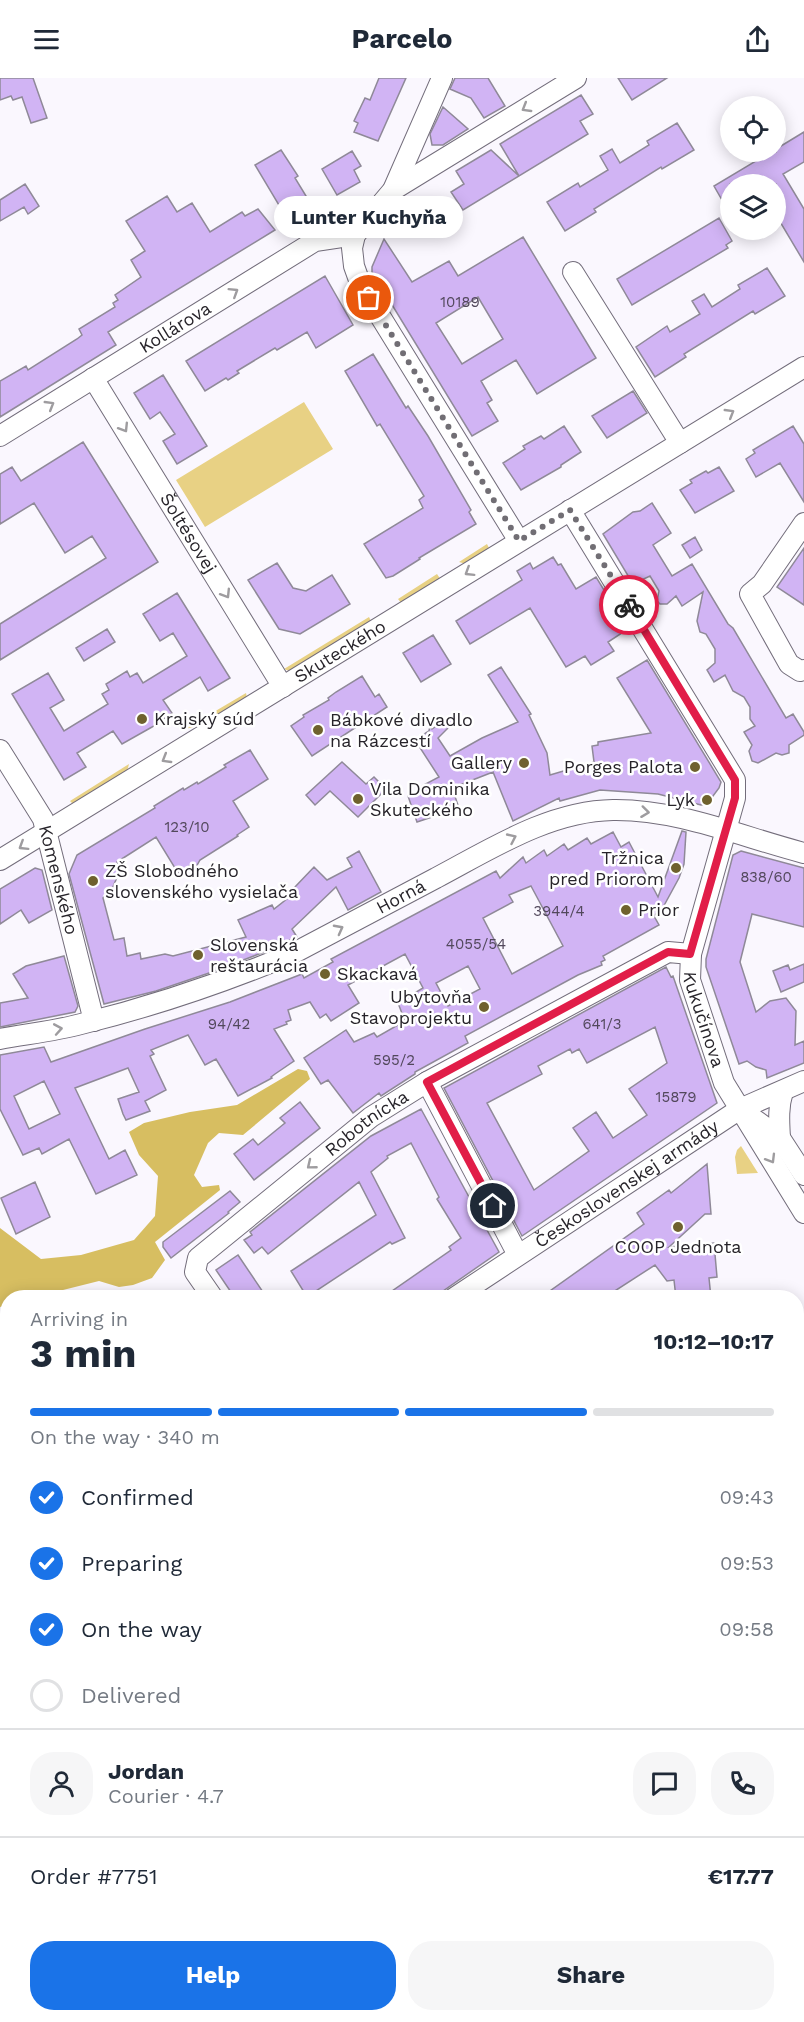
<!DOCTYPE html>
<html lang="en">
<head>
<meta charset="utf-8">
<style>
	body { margin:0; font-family:"Work Sans",sans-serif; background:#f6f6f7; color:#1f2937; height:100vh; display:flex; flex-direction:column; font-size:22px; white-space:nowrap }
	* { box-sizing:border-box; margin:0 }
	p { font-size:20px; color:#747a83 }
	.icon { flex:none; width:33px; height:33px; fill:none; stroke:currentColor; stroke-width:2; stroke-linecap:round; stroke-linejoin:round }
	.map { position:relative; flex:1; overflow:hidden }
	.drawer { position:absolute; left:0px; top:1212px; width:804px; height:732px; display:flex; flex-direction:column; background:#fff; border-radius:24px 24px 0 0; box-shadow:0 3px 15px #0003 }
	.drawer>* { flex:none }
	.fabs { position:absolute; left:720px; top:18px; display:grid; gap:12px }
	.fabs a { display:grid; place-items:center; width:66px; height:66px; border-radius:50%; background:#fff; box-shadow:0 3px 15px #0003; font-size:30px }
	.pin { position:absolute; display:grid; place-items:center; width:51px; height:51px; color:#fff; margin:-26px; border:3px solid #fff; border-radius:50%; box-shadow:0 2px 6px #0007 }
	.courier { position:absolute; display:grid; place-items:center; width:60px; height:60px; margin:-30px; border:4px solid #e11d48; border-radius:50%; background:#fff; color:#222; box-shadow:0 2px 8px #0007 }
	.bubble { position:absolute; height:42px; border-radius:21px; background:#fff; box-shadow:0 3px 15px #0003; font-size:20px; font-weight:700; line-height:42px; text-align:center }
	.summary em { font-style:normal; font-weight:700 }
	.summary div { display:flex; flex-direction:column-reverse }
	.summary { display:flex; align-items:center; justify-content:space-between; height:102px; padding:0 30px }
	h1 { font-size:39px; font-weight:700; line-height:45px }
	.bar { display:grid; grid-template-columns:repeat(4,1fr); gap:9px 6px; align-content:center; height:72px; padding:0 30px }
	.bar i { height:8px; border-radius:4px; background:#e0e1e3 }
	.bar .active { background:#1a73e8 }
	.bar p { grid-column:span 4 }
	.line { display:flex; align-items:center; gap:15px; padding:0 30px; border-top:2px solid #e0e1e3 }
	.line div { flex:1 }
	.round { display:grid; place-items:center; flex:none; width:63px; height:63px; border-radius:24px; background:#f6f6f7 }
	ol { padding:0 30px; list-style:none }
	li { display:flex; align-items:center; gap:18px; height:66px }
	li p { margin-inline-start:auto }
	li .icon { padding:6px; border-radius:50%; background:#1a73e8; color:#fff; stroke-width:4 }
	li:last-child { color:#747a83 }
	li i { width:33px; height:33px; border:3px solid #e0e1e3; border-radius:50% }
	.button { display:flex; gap:12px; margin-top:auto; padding:12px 30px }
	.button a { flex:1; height:69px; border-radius:24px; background:#1a73e8; color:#fff; font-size:24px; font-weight:700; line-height:69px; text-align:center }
	.button a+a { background:#f6f6f7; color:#1f2937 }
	header { display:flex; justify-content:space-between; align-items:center; height:78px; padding:0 30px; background:#fff; font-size:27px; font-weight:700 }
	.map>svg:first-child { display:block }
	.green { fill:#e8d184 }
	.forest { fill:#d7be61 }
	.water { fill:#bb96e5 }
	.building { fill:#d1b4f4; stroke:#8f8998; stroke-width:1.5; fill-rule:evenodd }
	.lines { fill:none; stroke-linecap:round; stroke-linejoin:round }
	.minor-casing { stroke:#736d7b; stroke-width:22 }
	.major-casing { stroke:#736d7b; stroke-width:28 }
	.minor { stroke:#fff; stroke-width:20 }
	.major { stroke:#fff; stroke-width:26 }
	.oneway { stroke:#9e9c9f }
	.done { stroke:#716e74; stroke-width:6; stroke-dasharray:0 10.8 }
	.route { stroke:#e11d48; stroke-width:8 }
	.poi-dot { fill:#6f612e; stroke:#fff; stroke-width:2 }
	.labels { text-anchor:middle; stroke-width:5; stroke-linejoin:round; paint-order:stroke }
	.number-label { font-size:15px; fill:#52485c }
	.street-label { font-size:18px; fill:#27242a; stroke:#fff }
	.poi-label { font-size:18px; fill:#27242a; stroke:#fff; text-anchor:start }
</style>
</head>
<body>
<header><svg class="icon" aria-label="menu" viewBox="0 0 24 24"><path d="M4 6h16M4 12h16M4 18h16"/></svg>Parcelo<svg class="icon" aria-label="share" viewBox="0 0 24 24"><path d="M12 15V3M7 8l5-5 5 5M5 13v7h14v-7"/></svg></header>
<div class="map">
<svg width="804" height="1944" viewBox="0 0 804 1944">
	<rect width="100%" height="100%" fill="#faf7fe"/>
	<path class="green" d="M304,324L333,371L205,449L176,402Z
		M487,466L490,472L466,486L459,484Z
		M437,496L441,502L402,526L398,521Z
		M369,539L372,545L292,594L284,591Z
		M246,615L247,620L206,646L185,651Z
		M129,686L127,694L76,726L72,725L70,723Z
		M741,1068L758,1095L737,1096L735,1079L737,1072Z
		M797,1261H804V1348L797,1353Z
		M7,1450L8,1936L120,1937L102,1944H0V1455Z
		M797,1880L804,1881V1931L797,1928Z
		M222,1937V1936L243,1937L224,1944H205Z
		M676,1937H789L804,1943L700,1944Z"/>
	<path class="forest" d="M298,991L307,993L310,1001L243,1057L219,1055L208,1065L194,1097L202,1109L219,1107L220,1112L155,1164L165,1182L152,1200L133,1207L119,1209L99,1203L35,1219L8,1220L7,1227L0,1229V1150L41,1181L81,1177L134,1162L155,1138L158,1098L139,1077L129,1054L144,1045L190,1034L237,1027Z
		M679,1937H711L744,1944H710Z"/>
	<path class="water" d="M282,1937L676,1936L700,1944H255Z"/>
	<path class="building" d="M0,0H33L47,40L31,45L22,19L13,22L11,18L0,22Z
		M379,0H406L378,63L354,54L358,45L354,43L365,20L370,22Z
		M455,0H488L505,28L484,40L471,20L450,11Z
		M618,0H667L632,22Z
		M581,17L593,36L580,43L588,56L463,132L451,114L464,106L456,93L491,72L519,98L500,66Z
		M443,29L468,51L443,67H432L430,56Z
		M677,45L694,72L662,91L661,89L594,131L596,134L565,153L547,124L578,105L580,109L608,92L600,78L612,71L620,85L649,67L647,63Z
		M804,54V84L783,96L804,131V184L776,137V106H730V136L714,108L771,74H776V71Z
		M281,72L298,98L295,100L306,118L302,120L309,131L289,144L255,87Z
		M352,73L361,88L354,92L360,104L337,117L322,91Z
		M25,106L39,128L28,136L24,129L0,143V122Z
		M167,118L177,134L192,125L210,154L242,134L245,138L258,131L275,152L108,254L116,267L0,339V303L26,288L28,292L77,261L82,257L79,251L115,229L113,225L118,222L115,217L141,199L131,182L145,173L126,143Z
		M719,140L732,163L726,167L728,170L632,227L617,201Z
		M523,159L596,280L537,316L516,282L481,303L492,322L487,325L498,343L472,358L372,194V189L384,161L412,204L449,183L458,198ZM478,219L503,261L462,286L436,245Z
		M767,190L785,218L755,236L753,233L684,276L686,279L655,299L636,269L667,248L670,254L700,236L692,223L704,216L712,229L740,211L738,207Z
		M325,198L353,247L316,270L307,254L277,272L275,270L237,293L239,295L228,302L226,300L205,313L186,283Z
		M373,276L406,330L408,328L428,358L471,432L469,434L476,446L419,480L420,481L393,498L386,500L364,466L423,430L419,422L424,418L380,346L377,348L345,293Z
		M163,297L207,368L177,386L163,363L175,356L160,334L150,341L134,315Z
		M633,313L647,335L607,360L592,338Z
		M564,348L581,374L561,387V389L521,412L503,385L525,371L523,368L541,358L544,361Z
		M793,348L804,366V424L780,385L756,399L746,381L755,375L753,372Z
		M83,364L158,484L0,582V546L106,480L92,458L65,475L34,425L0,446V396L12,389L21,403Z
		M719,389L734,413L695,435L680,412L692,405L690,402L706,393L708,395Z
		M652,425L671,455L653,467L672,498L692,486L728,546L733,550L786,640L793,636L804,654V657L789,667V675L782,677L776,675L758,685L752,683L749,673L752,667L744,654L755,648L750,641V629L744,619L733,613L725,597L714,604L707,592L715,585V571L706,556L700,554L697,543L703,514L682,528L676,518L667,526H660L657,523L659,513L650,498L633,506L603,456L633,434L640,433Z
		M695,459L702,472L690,480L682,467Z
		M804,470V527L777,509Z
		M553,479L558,487L561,486L576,511L596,499L628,551L608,564L614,573L591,587L585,578L566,589L530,530L470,566L456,543L522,502L517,493L530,485L533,491Z
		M277,485L293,510L306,513L332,497L350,526L300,556L279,551L248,502Z
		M177,515L230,600L208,613L200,599L163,622L172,635L152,649L122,666L113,653L77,675L86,689L64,702L12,616L48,595L64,622L50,630L64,653L108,626L102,616L109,612L106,606L127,593L130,599L137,595L143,605L187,578L173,555L160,563L143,536Z
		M107,551L115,564L84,583L76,570Z
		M433,557L451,586L421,604L403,575Z
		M647,582L721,704L719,710L707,726L701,727L658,716L600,712L560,723L559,720L513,743L493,694L452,710L459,730L417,744L408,718L420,714L418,710L439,699L415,662L429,653L430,648L432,651L451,638L455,643L438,660L450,678L482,660L518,644L488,597L501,589L531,636L529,637L547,675L550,697L594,684L592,668L598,667V664L651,655L617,600Z
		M362,598L375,619L379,616L387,629L312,678L291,648L304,639L303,637L329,622L328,620L336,614Z
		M250,672L268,701L233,723L249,749L237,757L238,758L200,782L196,789L191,787L178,795L156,759L117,784L118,797L112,811L103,820L114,862L124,860L127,878L140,875L141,881L165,876L173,878L246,859L238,842L272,827L274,831L297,813L294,810L314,789L327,802L352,789L347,780L359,773L381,814L348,832L336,809L292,851L297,859L264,874L212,894L156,913L104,926L69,796L77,777L155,730L154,728L183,710L184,712L197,704L198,706L226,689L224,687Z
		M342,684L366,706L374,699L386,711L358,739L330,713L315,727L306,717Z
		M682,753L686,754L684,786L679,800L661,833L659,832L654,838L659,847L603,878L605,882L601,884L602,887L578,897L465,958L468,965L415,994V996L381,1018L379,1015L353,1035L328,1002L321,1006L304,980L346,952L354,964L374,955L377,959L405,943L398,925L423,910L405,876L348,907L359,925L331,943L326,936L320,940L310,924L288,932L291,942L286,944L287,946L274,951L294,983L275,996L271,999L272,1000L238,1018L216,981L205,987L188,957L151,972L154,976L150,978L166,1012L145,1023L150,1033L126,1042L123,1036L118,1021L139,1014L128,990L75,1010L109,1081L125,1072L137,1097L96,1116L69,1061L42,1076L39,1070L23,1077L0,1031V977L44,969L51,984L145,951L230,924L302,896L304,900L333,884L331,881L496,793L500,800L523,779L526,785L544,772L547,778L564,766L568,772L587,760L591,766L613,754L621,769L629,764L658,819ZM531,808L563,868L512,896L483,840L513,824L509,817ZM468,888L480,911L448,928L436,905ZM44,1003L60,1036L29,1051L14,1018Z
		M741,773L804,790V849L752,836L740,884L756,934L770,923L786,920L796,933L795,967L804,963V985L767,1000L766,992L756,989L747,983L739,986L706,889V881L733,777Z
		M35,790L42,792L52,832L29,845L21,832L0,846V811Z
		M64,878L78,928L75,934L0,949V925L28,920L13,896L26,888Z
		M804,886V904L781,914L773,893L788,887L790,892Z
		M666,889L671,899L673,898L717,1025L522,1158L444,1010ZM655,949L667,985L629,1011L647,1037L613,1060L596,1034L573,1050L589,1073L534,1112L487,1025L542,996L538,988L570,971L572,975L579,971L587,985Z
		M300,1024L320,1050L254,1102L234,1076L253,1061L258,1067L285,1045L280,1040Z
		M421,1031L499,1174L433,1220H382L451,1172L449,1169L461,1160L437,1121L439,1119L411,1065L387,1078L388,1080L371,1094L405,1160L392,1166L390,1164L307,1219L291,1193L376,1137L359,1104L268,1176L262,1169L254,1175L244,1162L252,1157L250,1154L371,1058Z
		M707,1086L711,1136H705L669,1169L714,1165L717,1199L709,1200L711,1220H676L674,1202L667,1203L655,1187L604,1220H540L644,1146L637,1135L669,1112L671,1115Z
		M35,1104L50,1139L16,1156L1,1120Z
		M230,1113L240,1124L228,1134L229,1135L171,1180L163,1169V1164Z
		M238,1177L267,1220H235L216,1192Z"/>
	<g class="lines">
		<defs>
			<g id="minor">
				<path d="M442,0L393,112L355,157L352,170L354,188L359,202L380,238L519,463"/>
				<path d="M393,112L576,0"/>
				<path d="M573,194L680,365"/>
				<path id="s1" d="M93,300L283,609"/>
				<path id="s2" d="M0,358L315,163L355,157"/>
				<path id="s3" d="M570,432L735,702V720L691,876L690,902L724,1005L804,1135"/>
				<path d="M804,445L762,506L750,516L789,586L800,593L804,592"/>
				<path id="s4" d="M0,672L43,741L94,943"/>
				<path id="s5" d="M0,782L804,289"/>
				<path id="s6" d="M0,961C27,956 55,953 81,946C154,928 225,904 294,875C342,850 389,825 436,800C491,771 549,733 613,732C678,731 742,759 804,775"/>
				<path d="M427,1004L518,1177"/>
				<path d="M747,1036L780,1060L804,1097"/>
				<path d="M780,1060C779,1043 778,1029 783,1013"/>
				<path id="s7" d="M213,1220L195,1194L198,1180L371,1039L427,1004L668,874L691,876"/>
				<path id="s8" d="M454,1220L740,1031L804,1003"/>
				<path d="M0,1436L8,1431"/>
			</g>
			<path id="major" d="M796,1844L804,1845
				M153,1944L171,1936"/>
		</defs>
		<use href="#minor" class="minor-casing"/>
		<use href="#major" class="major-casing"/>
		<use href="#minor" class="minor"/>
		<use href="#major" class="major"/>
	</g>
	<defs><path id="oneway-chevron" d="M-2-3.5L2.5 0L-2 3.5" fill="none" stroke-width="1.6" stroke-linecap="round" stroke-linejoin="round" transform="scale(1.5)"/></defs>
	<g class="oneway">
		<use href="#oneway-chevron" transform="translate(526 30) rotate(149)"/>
		<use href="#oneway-chevron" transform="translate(234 214) rotate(-32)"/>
		<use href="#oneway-chevron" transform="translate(50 327) rotate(-31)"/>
		<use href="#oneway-chevron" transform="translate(730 335) rotate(-31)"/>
		<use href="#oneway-chevron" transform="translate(124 350) rotate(58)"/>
		<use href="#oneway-chevron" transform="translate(469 494) rotate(148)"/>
		<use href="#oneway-chevron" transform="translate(226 516) rotate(58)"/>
		<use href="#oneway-chevron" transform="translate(166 681) rotate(149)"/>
		<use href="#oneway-chevron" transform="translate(645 734) rotate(7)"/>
		<use href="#oneway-chevron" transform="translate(512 760) rotate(-25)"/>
		<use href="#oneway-chevron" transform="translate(23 768) rotate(148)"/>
		<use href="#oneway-chevron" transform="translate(339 851) rotate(-28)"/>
		<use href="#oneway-chevron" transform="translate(58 951) rotate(-10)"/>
		<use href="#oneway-chevron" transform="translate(771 1081) rotate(59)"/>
		<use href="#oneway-chevron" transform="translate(311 1087) rotate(141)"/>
	</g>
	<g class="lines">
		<path class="done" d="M369,220L519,463L570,432L629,527"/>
		<path class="route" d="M493,1128L427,1004L668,874L690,876L735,720V702L629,527"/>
	</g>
	<g class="poi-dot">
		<circle cx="142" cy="641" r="6"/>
		<circle cx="318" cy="652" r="6"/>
		<circle cx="524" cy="685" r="6"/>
		<circle cx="695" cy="689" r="6"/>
		<circle cx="358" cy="721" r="6"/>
		<circle cx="707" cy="722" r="6"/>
		<circle cx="676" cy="790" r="6"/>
		<circle cx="93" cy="803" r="6"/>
		<circle cx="626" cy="832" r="6"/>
		<circle cx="198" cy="877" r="6"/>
		<circle cx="325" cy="896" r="6"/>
		<circle cx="484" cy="929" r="6"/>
		<circle cx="678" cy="1149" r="6"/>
	</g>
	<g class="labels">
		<g class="number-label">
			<text x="460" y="229">10189</text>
			<text x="187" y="754">123/10</text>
			<text x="766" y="804">838/60</text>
			<text x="559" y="838">3944/4</text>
			<text x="476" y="871">4055/54</text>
			<text x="229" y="951">94/42</text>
			<text x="602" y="951">641/3</text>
			<text x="394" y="987">595/2</text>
			<text x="676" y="1024">15879</text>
		</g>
		<g class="street-label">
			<text dy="6" stroke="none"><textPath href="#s2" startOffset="206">Kollárova</textPath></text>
			<text dy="6" stroke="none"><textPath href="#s1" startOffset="182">Šoltésovej</textPath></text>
			<text dy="6" stroke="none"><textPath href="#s5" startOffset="399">Skuteckého</textPath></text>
			<text dy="6" stroke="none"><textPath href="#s4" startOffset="144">Komenského</textPath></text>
			<text dy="6" stroke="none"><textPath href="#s6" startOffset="428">Horná</textPath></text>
			<text dy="6" stroke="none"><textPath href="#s3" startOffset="564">Kukučínova</textPath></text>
			<text dy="6" stroke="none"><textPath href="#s7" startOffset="262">Robotnícka</textPath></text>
			<text dy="6" stroke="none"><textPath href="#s8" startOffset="207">Československej armády</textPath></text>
		</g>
		<g class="poi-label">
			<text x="154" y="647">Krajský súd</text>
			<text x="330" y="648">Bábkové divadlo<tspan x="330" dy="21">na Rázcestí</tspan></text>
			<text x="512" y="691" text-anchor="end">Gallery</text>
			<text x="683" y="695" text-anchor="end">Porges Palota</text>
			<text x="370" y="717">Vila Dominika<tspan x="370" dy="21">Skuteckého</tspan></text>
			<text x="695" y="728" text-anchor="end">Lyk</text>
			<text x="664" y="786" text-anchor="end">Tržnica<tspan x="664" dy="21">pred Priorom</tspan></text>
			<text x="105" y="799">ZŠ Slobodného<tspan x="105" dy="21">slovenského vysielača</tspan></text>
			<text x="638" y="838">Prior</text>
			<text x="210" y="873">Slovenská<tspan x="210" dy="21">reštaurácia</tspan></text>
			<text x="337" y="902">Skackavá</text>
			<text x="472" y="925" text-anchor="end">Ubytovňa<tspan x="472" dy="21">Stavoprojektu</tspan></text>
			<text x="678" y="1175" text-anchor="middle">COOP Jednota</text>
		</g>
	</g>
</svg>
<div class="fabs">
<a><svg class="icon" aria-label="locate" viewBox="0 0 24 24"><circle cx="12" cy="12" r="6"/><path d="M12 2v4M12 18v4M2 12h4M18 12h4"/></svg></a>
<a><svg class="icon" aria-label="layers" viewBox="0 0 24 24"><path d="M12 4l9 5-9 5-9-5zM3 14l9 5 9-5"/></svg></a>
</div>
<div class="pin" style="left:369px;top:220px;background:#ea580c"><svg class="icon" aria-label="bag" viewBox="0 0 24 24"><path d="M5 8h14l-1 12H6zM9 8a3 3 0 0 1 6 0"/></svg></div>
<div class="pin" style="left:493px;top:1128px;background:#1f2937"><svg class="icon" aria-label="home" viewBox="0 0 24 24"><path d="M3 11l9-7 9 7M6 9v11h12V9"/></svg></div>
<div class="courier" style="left:629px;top:527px"><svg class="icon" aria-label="bike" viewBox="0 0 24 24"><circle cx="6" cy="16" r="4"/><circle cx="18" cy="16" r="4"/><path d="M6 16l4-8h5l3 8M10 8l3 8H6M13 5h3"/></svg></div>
<div class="bubble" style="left:274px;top:118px;width:189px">Lunter Kuchyňa</div>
<section class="drawer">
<div class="summary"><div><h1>3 min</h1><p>Arriving in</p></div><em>10:12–10:17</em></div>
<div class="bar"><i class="active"></i><i class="active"></i><i class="active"></i><i></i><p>On the way · 340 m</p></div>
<ol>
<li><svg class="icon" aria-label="check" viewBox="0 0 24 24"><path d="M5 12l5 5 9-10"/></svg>Confirmed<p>09:43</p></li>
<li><svg class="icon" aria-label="check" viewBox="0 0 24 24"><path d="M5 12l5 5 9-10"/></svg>Preparing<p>09:53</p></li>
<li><svg class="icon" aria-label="check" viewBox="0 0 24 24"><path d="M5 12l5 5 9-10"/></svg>On the way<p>09:58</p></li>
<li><i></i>Delivered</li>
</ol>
<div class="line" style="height:108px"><a class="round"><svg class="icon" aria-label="person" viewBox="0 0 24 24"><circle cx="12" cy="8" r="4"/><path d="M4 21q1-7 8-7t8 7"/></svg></a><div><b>Jordan</b><p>Courier · 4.7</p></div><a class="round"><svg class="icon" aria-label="chat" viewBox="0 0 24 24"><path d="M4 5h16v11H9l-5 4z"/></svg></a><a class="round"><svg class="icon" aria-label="phone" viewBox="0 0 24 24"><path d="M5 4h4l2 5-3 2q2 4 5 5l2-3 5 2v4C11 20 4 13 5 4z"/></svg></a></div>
<div class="line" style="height:78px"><div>Order #7751</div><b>€17.77</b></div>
<div class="button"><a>Help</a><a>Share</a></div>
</section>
</div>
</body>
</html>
